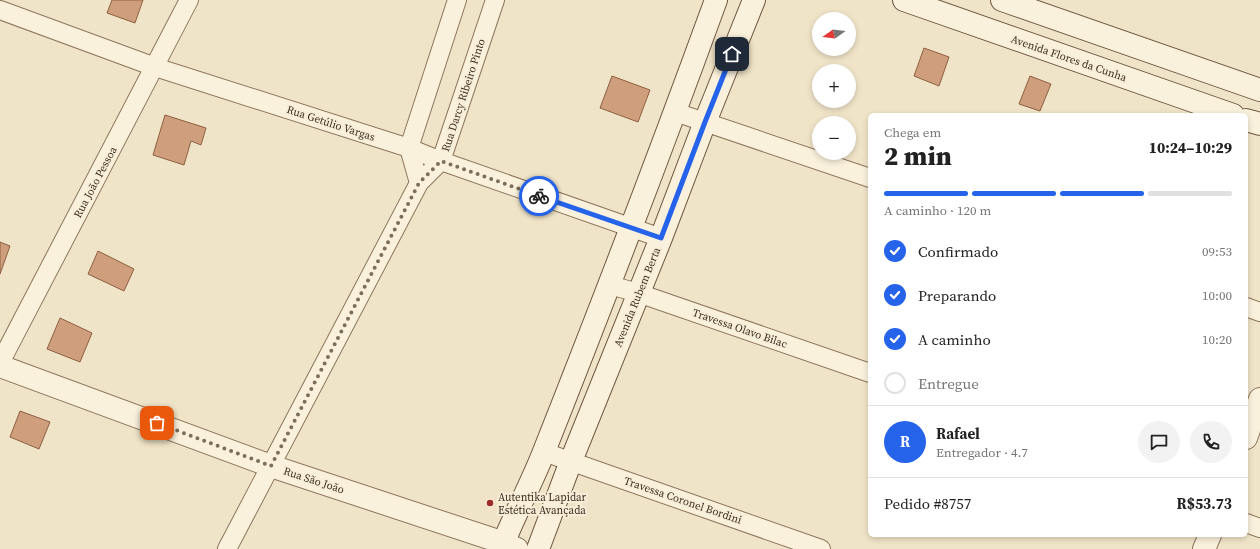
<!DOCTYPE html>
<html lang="pt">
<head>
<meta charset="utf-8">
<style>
	body { margin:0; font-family:"Source Serif 4",serif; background:#f2f2f2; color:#222; height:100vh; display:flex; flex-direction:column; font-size:15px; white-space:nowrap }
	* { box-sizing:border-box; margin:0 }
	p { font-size:13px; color:#767676 }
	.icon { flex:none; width:22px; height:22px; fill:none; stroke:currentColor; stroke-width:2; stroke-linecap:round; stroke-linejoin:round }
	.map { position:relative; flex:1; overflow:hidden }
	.side { position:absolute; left:868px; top:113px; width:380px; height:424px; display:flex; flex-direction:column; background:#fff; border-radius:6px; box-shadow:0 2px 6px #0003 }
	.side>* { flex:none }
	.needle { width:26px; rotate:256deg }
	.tools { position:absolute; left:812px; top:12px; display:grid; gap:8px }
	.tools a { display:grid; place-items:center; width:44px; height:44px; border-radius:50%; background:#fff; box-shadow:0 2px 6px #0003; font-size:20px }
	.pin { position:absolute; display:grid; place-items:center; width:34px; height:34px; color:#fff; margin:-17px; border-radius:8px; box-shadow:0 2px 6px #0006 }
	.courier { position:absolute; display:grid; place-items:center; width:40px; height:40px; margin:-20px; border:3px solid #2563eb; border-radius:50%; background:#fff; color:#222; box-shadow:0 1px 5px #0007 }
	.headline em { font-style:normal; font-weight:800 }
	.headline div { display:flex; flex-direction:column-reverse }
	.headline { display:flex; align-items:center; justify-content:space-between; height:68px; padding:0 16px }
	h1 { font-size:26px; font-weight:800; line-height:30px }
	.bar { display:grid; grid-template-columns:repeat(4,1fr); gap:6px 4px; align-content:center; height:48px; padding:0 16px }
	.bar i { height:5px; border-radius:3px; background:#e0e0e0 }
	.bar .active { background:#2563eb }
	.bar p { grid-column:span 4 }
	.line { display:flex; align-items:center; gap:10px; padding:0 16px; border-top:1px solid #e0e0e0 }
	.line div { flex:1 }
	.round { display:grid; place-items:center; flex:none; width:42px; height:42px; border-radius:21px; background:#f2f2f2 }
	ol { padding:0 16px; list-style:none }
	li { display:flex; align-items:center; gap:12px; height:44px }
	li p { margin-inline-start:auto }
	li .icon { padding:4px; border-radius:50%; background:#2563eb; color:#fff; stroke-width:4 }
	li:last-child { color:#767676 }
	li i { width:22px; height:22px; border:2px solid #e0e0e0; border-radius:50% }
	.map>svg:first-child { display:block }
	.building { fill:#cf9f7d; stroke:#8d5f41 }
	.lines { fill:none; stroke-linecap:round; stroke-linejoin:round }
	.minor-casing { stroke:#8d765c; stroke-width:20 }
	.tertiary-casing { stroke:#8d765c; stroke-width:24 }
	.secondary-casing { stroke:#6f573f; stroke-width:24 }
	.minor { stroke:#faf1dc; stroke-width:18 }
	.tertiary { stroke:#faf1dc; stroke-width:22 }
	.secondary { stroke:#faf1dc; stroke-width:22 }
	.done { stroke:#7c6e5b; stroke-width:4; stroke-dasharray:0 7.2 }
	.route { stroke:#2563eb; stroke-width:5 }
	.poi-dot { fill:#9e2a2b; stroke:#f7eed8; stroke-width:1.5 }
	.labels { text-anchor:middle; stroke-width:4; stroke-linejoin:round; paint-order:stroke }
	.street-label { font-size:11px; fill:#3d2e20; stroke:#f7eed8 }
	.poi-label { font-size:11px; fill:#3d2e20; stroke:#f7eed8; text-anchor:start }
</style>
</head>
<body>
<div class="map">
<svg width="1260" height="549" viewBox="0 0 1260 549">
	<rect width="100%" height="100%" fill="#f0e4c8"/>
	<path class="building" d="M112,0H143L135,23L107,13Z
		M924,48L949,57L939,86L914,76Z
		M612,76L650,90L638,122L600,108Z
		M1030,76L1051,84L1040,111L1019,104Z
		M165,115L206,128L201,145L191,141L184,165L153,155Z
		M0,242L10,246L0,274Z
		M98,251L134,269L124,291L88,274Z
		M60,318L92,333L80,362L47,349Z
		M20,411L50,422L39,449L10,437Z"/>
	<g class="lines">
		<defs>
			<path id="minor" d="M0,10L155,67L409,148L441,161L661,238
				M675,112L870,178
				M419,183L409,148L457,0
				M610,285L638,293L870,373
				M1246,307L1260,312
				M0,363L189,0
				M544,452L821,549
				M1246,523L1260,528
				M227,549L419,183L441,161L495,0"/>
			<path id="tertiary" d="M0,366L271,466L504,543L517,549
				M1246,438L1260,399
				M1204,549L1210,535"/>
			<path id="secondary" d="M904,0L1233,115
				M1002,0L1260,90
				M1246,120L1260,124
				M501,549C514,515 532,483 545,449C604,300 661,151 716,0
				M538,549L571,461L661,238L705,122L754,0"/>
		</defs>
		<use href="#minor" class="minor-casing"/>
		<use href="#tertiary" class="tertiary-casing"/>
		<use href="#secondary" class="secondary-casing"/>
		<use href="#minor" class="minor"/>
		<use href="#tertiary" class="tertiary"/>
		<use href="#secondary" class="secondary"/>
	</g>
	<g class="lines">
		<path class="done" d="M157,423L271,466L419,183L441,161L539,196"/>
		<path class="route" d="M539,196L661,238L705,122L732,54"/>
	</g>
	<circle class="poi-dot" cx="490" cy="503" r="4"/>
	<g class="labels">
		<g class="street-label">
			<text transform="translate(1069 58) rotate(19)" y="4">Avenida Flores da Cunha</text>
			<text transform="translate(463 95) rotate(-72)" y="4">Rua Darcy Ribeiro Pinto</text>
			<text transform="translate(331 123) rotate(18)" y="4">Rua Getúlio Vargas</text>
			<text transform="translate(95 182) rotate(-62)" y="4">Rua João Pessoa</text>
			<text transform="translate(637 297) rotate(-68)" y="4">Avenida Rubem Berta</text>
			<text transform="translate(740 328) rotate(19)" y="4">Travessa Olavo Bilac</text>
			<text transform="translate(314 480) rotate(18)" y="4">Rua São João</text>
			<text transform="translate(683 500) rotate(19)" y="4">Travessa Coronel Bordini</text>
		</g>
		<g class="poi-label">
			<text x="498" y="501">Autentika Lapidar<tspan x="498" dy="13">Estética Avançada</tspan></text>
		</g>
	</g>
</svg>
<div class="tools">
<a><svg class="needle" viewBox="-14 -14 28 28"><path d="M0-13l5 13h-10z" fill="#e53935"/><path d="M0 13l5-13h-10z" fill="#767676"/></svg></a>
<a>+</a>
<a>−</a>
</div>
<div class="pin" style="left:157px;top:423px;background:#ea580c"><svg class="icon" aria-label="bag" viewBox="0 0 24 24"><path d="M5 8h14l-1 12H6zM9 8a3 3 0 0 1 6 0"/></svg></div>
<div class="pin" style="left:732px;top:54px;background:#1f2937"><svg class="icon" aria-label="home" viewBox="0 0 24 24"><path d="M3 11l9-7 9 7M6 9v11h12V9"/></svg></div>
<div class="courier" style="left:539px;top:196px"><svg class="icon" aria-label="bike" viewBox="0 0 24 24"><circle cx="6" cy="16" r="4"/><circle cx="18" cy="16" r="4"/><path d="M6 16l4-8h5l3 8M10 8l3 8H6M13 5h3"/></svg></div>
<section class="side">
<div class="headline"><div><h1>2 min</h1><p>Chega em</p></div><em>10:24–10:29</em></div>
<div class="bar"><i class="active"></i><i class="active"></i><i class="active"></i><i></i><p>A caminho · 120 m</p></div>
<ol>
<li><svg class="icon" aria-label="check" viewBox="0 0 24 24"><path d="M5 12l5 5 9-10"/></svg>Confirmado<p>09:53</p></li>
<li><svg class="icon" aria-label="check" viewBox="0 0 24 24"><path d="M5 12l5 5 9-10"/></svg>Preparando<p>10:00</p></li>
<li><svg class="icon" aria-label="check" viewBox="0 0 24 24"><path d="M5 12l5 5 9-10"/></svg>A caminho<p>10:20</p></li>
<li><i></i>Entregue</li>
</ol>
<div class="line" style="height:72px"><b class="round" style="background:#2563eb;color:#fff">R</b><div><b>Rafael</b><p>Entregador · 4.7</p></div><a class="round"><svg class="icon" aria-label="chat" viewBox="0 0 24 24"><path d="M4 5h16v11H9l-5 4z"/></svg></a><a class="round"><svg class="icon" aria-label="phone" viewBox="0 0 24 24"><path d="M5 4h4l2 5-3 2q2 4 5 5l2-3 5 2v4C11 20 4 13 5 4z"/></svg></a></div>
<div class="line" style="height:52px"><div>Pedido #8757</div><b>R$53.73</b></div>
</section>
</div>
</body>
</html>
